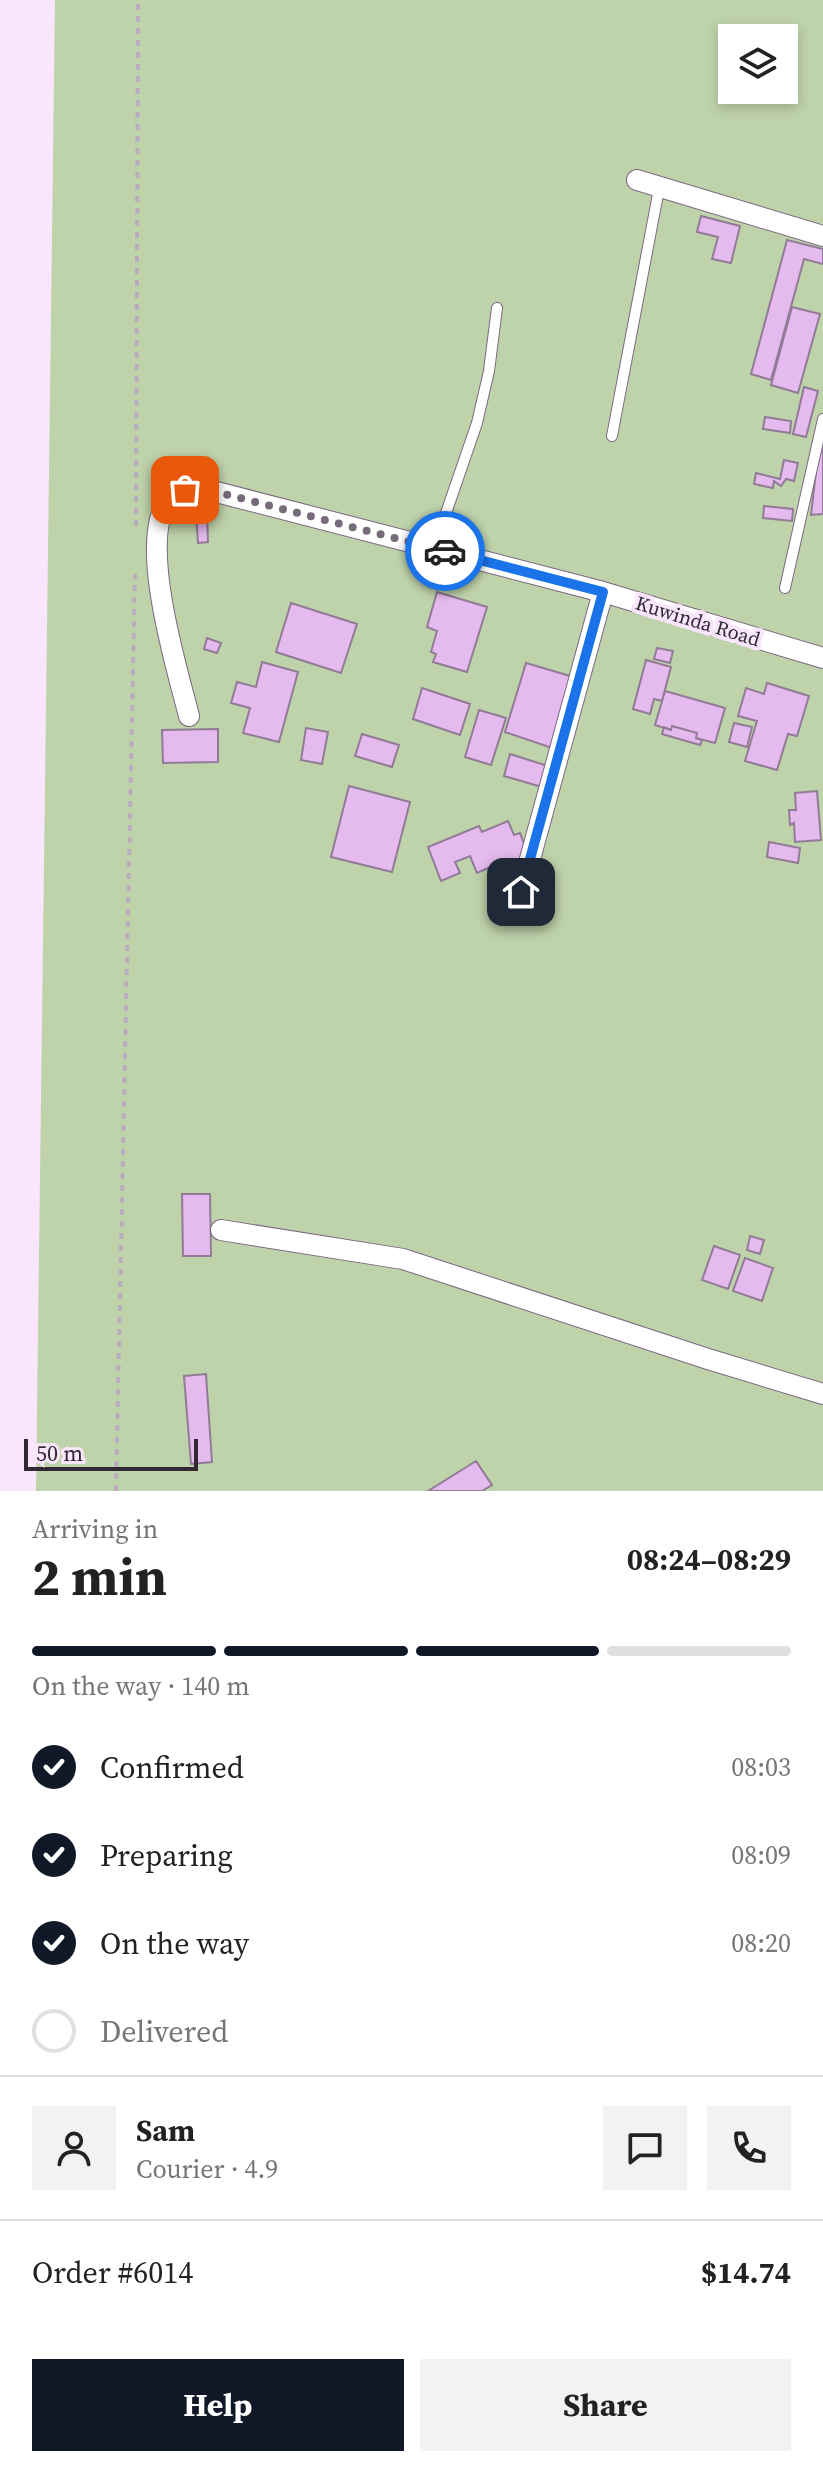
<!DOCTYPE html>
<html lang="en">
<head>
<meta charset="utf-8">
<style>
	body { margin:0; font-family:"Source Serif 4",serif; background:#f2f2f2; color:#222; height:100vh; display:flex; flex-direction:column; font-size:30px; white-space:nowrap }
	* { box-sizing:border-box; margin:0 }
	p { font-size:26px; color:#767676 }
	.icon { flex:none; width:44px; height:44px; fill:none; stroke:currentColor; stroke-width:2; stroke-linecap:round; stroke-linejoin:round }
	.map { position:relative; height:1491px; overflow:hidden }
	.sheet { display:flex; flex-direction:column; background:#fff; flex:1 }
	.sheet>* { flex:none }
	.fabs { position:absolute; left:718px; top:24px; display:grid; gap:16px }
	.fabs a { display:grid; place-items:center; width:80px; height:80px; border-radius:0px; background:#fff; box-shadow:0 4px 12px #0003; font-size:40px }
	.scale { position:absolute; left:24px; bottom:20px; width:174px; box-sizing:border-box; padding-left:8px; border:4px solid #312833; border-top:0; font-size:22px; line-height:28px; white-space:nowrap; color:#312833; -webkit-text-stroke:6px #f9e6fd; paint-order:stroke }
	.pin { position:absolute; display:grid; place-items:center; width:68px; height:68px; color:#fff; margin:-34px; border-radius:16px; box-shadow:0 4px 12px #0006 }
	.courier { position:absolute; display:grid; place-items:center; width:80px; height:80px; margin:-40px; border:6px solid #1a73e8; border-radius:50%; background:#fff; color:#222; box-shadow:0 2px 10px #0007 }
	.head em { font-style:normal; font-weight:700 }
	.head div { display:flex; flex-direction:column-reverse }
	.head { display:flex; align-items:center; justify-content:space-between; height:136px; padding:0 32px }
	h1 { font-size:52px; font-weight:700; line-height:60px }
	.bar { display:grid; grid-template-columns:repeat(4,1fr); gap:12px 8px; align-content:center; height:96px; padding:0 32px }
	.bar i { height:10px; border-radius:6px; background:#e0e0e0 }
	.bar .active { background:#111827 }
	.bar p { grid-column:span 4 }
	.line { display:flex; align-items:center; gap:20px; padding:0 32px; border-top:2px solid #e0e0e0 }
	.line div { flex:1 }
	.round { display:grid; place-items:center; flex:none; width:84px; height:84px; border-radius:0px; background:#f2f2f2 }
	ol { padding:0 32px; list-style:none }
	li { display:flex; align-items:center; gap:24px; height:88px }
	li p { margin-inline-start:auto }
	li .icon { padding:8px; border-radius:50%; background:#111827; color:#fff; stroke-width:4 }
	li:last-child { color:#767676 }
	li i { width:44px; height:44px; border:4px solid #e0e0e0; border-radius:50% }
	.cta { display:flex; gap:16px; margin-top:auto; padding:16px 32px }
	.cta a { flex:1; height:92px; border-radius:0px; background:#111827; color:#fff; font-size:32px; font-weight:700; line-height:92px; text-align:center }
	.cta a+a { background:#f2f2f2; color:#222 }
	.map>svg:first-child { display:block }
	.green { fill:#bfd3ab; fill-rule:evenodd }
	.building { fill:#e5baee; stroke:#917b96; stroke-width:2 }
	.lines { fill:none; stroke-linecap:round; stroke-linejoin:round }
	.lane-casing { stroke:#7c6780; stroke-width:12 }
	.street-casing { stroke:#7c6780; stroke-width:22 }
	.path { stroke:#bbabbf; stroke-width:4; stroke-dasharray:6 6; stroke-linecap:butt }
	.lane { stroke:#fff; stroke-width:10 }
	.street { stroke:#fff; stroke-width:20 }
	.done { stroke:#776a7a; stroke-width:8; stroke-dasharray:0 14.4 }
	.route { stroke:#1a73e8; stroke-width:10 }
	.labels { text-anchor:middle; stroke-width:8; stroke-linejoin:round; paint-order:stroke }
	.street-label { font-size:20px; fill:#312833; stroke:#f9e6fd }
</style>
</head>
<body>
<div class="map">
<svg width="823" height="1491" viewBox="0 0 823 1491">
	<rect width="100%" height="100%" fill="#f9e6fd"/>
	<path class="green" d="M55,0H823V1491H36ZM732,38H784V90H732Z"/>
	<path class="building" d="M701,216L740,226L731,263L712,259L718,237L697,232Z
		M787,240L823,249V264L804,259L771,380L751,374Z
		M792,307L820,314L798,393L771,385Z
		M804,387L818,391L806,437L793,434Z
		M765,417L791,421L790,433L763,429Z
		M819,445L823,446V514L811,515Z
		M784,460L798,463L794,481L786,479L781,486L774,481L773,488L754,484L756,473L780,479Z
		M764,506L793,509L792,521L763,518Z
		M207,513L208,542L198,543L196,514Z
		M437,592L487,607L467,672L433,662L436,654L431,652L437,631L427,627Z
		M291,603L357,624L341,673L276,652Z
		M207,638L221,643L217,653L204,649Z
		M657,648L673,651L670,663L654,659Z
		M646,660L671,667L662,701L654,699L650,714L633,709Z
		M262,662L298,672L279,742L243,733L250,708L231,703L237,682L256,687Z
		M526,663L577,678L555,749L505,732Z
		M767,683L809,696L797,736L788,734L777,770L745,761L757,721L738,716L746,688L764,694Z
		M422,688L470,704L460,735L413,719Z
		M665,691L725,708L715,743L696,738L697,733L672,726L671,730L655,725Z
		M479,710L506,718L491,765L465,757Z
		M734,723L752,727L747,747L729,742Z
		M672,726L697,733L696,738L702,740L700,745L662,734L664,727L671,730Z
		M306,728L328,732L322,764L301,760Z
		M218,729V762L163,763L162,730Z
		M362,734L399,745L392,767L355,756Z
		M510,754L548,766L542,787L504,776Z
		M349,786L410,802L392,872L331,857Z
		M817,791L821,840L795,842L794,823L790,825L789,810H796L795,793Z
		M508,821L514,835L520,833L529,857L501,868L500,863L477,873L470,856L455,862L460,873L441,881L428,847L479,826L482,832Z
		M769,842L800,848L798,863L767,857Z
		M182,1194H210L211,1256H183Z
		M750,1236L764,1240L760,1254L747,1250Z
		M714,1246L740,1255L728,1289L702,1280Z
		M745,1258L773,1268L762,1301L733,1291Z
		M206,1374L212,1462L191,1464L184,1376Z
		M476,1461L492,1485L482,1491H428Z"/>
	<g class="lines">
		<defs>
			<path id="lane" d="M612,436L659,189
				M434,548L477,423L489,371L497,308
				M785,588L823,419"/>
			<path id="street" d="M637,180L823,236
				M189,716C178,672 134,531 172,497C180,490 191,489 201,488L603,592L823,658
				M521,892L603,592
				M221,1230L403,1259L708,1359L823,1394"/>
		</defs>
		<use href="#lane" class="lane-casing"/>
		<use href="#street" class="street-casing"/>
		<path class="path" d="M136,526L138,0
			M116,1491L135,574"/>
		<use href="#lane" class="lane"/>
		<use href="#street" class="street"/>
	</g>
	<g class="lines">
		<path class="done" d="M185,490L201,488L445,551"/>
		<path class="route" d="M445,551L603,592L521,892"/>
	</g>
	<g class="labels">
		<g class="street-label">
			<text transform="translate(698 621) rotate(17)" y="7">Kuwinda Road</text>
		</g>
	</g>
</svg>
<div class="fabs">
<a><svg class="icon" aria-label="layers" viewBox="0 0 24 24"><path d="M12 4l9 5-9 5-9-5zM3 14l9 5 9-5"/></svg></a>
</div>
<div class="scale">50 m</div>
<div class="pin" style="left:185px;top:490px;background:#ea580c"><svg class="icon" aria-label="bag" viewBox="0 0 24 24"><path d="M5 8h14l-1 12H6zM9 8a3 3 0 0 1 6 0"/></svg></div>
<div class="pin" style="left:521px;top:892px;background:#1f2937"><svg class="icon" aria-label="home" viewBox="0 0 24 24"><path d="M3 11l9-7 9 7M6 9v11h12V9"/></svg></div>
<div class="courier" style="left:445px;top:551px"><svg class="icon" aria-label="car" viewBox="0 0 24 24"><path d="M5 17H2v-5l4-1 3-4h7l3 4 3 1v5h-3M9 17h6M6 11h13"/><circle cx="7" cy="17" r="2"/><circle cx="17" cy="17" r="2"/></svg></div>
</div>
<section class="sheet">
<div class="head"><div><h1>2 min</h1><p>Arriving in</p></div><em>08:24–08:29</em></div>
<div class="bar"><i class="active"></i><i class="active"></i><i class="active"></i><i></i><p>On the way · 140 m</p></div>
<ol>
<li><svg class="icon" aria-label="check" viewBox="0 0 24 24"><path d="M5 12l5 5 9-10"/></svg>Confirmed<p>08:03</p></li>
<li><svg class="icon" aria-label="check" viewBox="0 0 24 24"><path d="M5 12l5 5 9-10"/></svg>Preparing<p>08:09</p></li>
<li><svg class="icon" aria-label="check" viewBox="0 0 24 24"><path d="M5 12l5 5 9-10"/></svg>On the way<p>08:20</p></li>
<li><i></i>Delivered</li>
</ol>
<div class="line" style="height:144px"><a class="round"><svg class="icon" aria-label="person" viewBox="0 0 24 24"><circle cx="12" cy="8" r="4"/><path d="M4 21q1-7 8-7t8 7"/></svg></a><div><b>Sam</b><p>Courier · 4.9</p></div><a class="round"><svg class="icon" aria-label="chat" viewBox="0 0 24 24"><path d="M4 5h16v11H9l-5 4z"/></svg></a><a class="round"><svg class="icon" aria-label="phone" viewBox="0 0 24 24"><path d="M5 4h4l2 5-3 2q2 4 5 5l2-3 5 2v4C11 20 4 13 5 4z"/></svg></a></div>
<div class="line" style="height:104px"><div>Order #6014</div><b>$14.74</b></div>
<div class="cta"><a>Help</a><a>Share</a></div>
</section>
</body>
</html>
